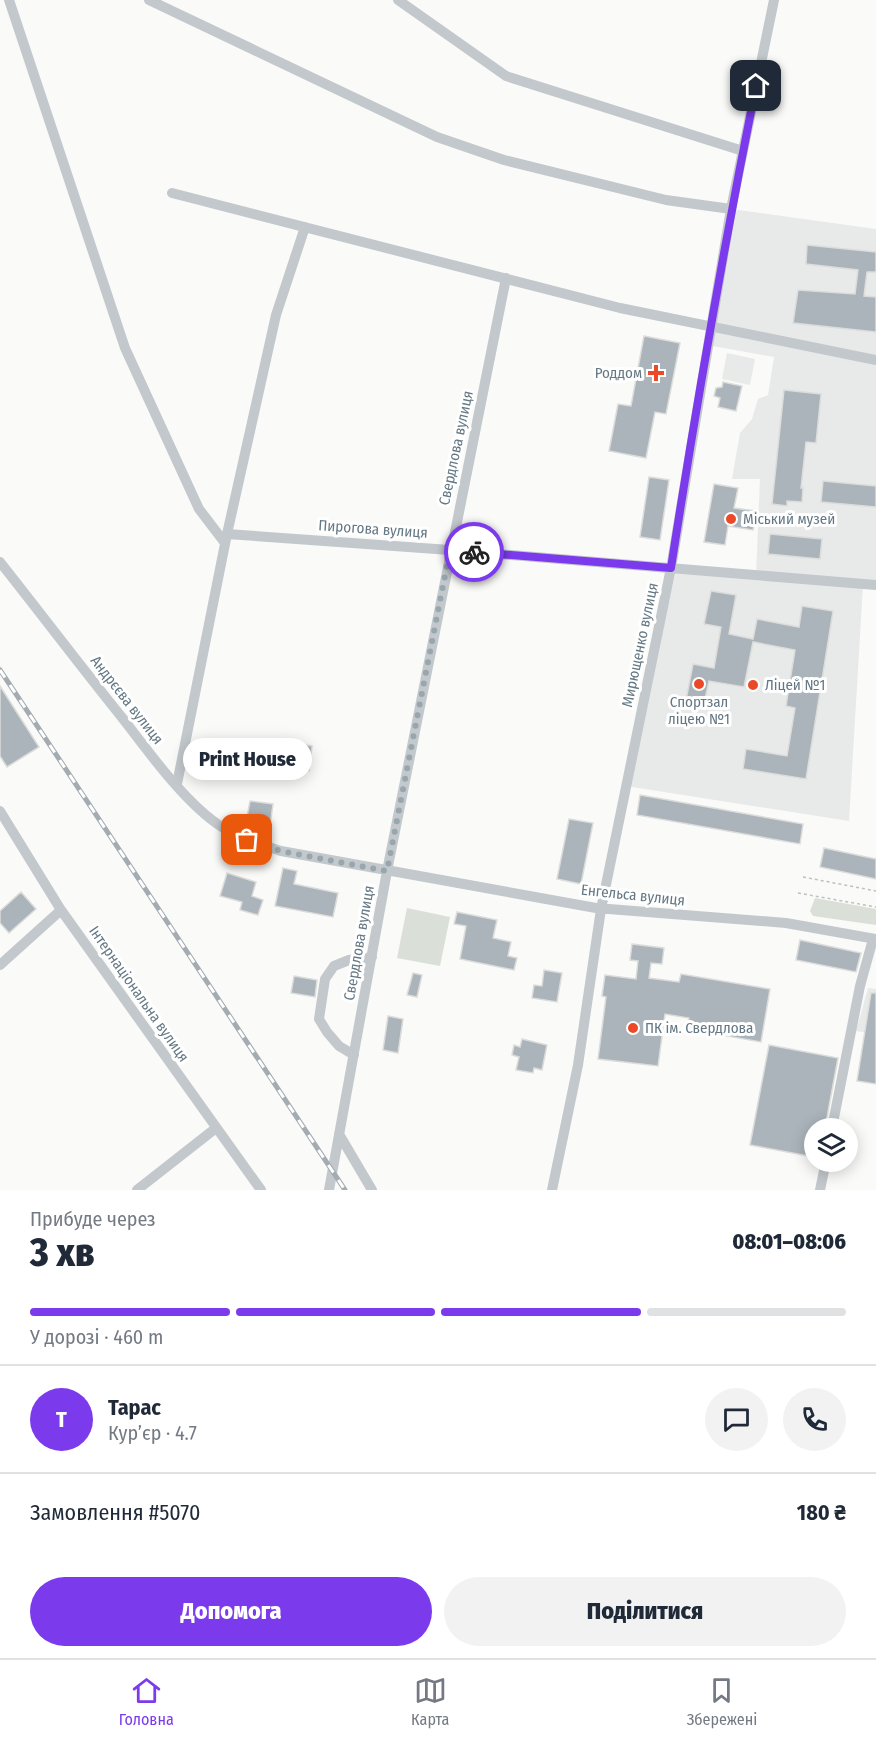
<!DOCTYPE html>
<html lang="uk">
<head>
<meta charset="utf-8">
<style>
	body { margin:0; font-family:"Fira Sans Condensed",sans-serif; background:#f2f2f3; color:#1f2937; height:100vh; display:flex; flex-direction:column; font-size:22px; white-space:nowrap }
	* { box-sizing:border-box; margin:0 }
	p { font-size:20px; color:#747a83 }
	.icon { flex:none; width:33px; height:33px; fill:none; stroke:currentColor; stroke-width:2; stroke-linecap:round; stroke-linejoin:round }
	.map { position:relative; height:1190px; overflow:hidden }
	.panel { display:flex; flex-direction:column; background:#fff; flex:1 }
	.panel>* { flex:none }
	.fabs { position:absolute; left:804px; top:1118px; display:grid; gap:12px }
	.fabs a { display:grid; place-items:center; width:54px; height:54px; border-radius:50%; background:#fff; box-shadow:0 3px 15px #0003; font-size:30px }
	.pin { position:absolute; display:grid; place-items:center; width:51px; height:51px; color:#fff; margin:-26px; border-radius:12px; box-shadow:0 3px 9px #0006 }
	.courier { position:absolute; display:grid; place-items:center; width:60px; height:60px; margin:-30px; border:4px solid #7c3aed; border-radius:50%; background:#fff; color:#222; box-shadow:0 2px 8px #0007 }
	.bubble { position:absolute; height:42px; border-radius:21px; background:#fff; box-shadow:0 3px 15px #0003; font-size:20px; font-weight:800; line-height:42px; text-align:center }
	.overview em { font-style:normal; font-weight:800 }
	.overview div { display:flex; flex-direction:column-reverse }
	.overview { display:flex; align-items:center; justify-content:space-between; height:102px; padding:0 30px }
	h1 { font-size:39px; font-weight:800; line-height:45px }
	.bar { display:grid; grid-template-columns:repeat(4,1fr); gap:9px 6px; align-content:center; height:72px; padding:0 30px }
	.bar i { height:8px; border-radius:4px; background:#e0e1e3 }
	.bar .on { background:#7c3aed }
	.bar p { grid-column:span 4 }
	.line { display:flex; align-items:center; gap:15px; padding:0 30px; border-top:2px solid #e0e1e3 }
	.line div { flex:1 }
	.round { display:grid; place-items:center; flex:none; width:63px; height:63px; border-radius:32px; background:#f2f2f3 }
	.primary-button { display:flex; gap:12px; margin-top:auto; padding:12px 30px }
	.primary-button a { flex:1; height:69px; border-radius:36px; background:#7c3aed; color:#fff; font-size:24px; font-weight:800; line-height:69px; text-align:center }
	.primary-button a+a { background:#f2f2f3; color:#1f2937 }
	.tabs { display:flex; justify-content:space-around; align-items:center; height:84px; border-top:2px solid #e0e1e3; background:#fff; font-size:16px; color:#747a83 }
	.tabs a { display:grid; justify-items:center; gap:3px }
	.tabs .on { color:#7c3aed }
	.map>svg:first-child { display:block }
	.built { fill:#e8eae9 }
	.green { fill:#dae0d7 }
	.building { fill:#aab4ba; stroke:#dcdcda; stroke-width:1.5 }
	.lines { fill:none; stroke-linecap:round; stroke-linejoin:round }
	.path { stroke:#bdc1c3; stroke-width:1.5; stroke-dasharray:3 3; stroke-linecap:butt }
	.minor { stroke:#c3c8cc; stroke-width:10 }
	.rail-casing { stroke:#a4acb2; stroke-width:5 }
	.rail { stroke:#fff; stroke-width:3; stroke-dasharray:9; stroke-linecap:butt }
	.done { stroke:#98a6ad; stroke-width:6; stroke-dasharray:0 10.8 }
	.route { stroke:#7c3aed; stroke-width:8 }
	.poi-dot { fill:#eb4927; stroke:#fff; stroke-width:2 }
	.labels { text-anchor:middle; stroke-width:6; stroke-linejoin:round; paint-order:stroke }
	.poi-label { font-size:15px; fill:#647884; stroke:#fff; text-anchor:start }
	.street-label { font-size:15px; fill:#647884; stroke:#fff }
</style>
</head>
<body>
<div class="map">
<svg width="876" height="1190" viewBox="0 0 876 1190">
	<rect width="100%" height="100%" fill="#fafaf8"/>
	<path class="built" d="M731,209L876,229V586L863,585L849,821L626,786L676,571L756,575L760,479H732L740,433L752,419L758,399L768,395L774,357L707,345Z
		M727,353L755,359L750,385L722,379Z
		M868,988L876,989V1034L856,1031Z"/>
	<path class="green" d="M815,898L876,909V925L813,916L810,911Z
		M407,908L450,917L440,966L397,958Z"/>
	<path class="building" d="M807,245L876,252V272H867L864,296L876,297V332L793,323L798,290L855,294L858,270L806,264Z
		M644,336L680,343L666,414L655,412L646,458L609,451L618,404L631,406Z
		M723,382L742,386L736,411L718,407L720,398L714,396L716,388L722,387Z
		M784,390L821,394L816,443L806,442L801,488H803L802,502L787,501V506L772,504Z
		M649,477L669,480L660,540L640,537Z
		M823,481L876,486V507L821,502Z
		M714,484L738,488L734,508L756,511L753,530L728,526L725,545L704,542Z
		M770,534L822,539L820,559L768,554Z
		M711,591L736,595L729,634L753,639L757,619L799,627L802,606L833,611L806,779L743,769L746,749L787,756L795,708L786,706L795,650L753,642L744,687L709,681L704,704L686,700L693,664L714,668L721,627L704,624Z
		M0,686L39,747L7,767L0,756Z
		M272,740L312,746L309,771L268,766Z
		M640,795L803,824L800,844L637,815Z
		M250,801L273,804L270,826L246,822Z
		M569,819L593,823L581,884L557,879Z
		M824,848L876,859V879L820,867Z
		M283,868L297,871L294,884L338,893L333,917L275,906Z
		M227,873L256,882L252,896L263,900L258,915L240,910L242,902L220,896Z
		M21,892L36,909L9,933L0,923V911Z
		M457,912L497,920L493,938L511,942L508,956L517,958L514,970L460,959L466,926L454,924Z
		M800,940L861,953L856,972L796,960Z
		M632,944L664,948L662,964L651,963L649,978L679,982L681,974L770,989L761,1042L687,1029L689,1018L665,1014L658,1066L598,1059L606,997L602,996L605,975L636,979L638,961L630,960Z
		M544,970L562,973L557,1002L532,998L534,985L542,986Z
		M413,973L422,975L417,997L407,995Z
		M294,976L317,980L315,997L291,993Z
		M871,993H876V1084L857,1081Z
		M388,1016L403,1019L398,1053L383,1050Z
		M522,1039L547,1045L542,1070L534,1068L533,1073L516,1070L519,1057L512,1055L514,1045L520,1047Z
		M769,1045L838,1058L825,1128H814V1157L750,1145Z"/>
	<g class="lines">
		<path class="path" d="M803,877L876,891
			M798,893L876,907"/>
		<path class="minor" d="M9,0L125,348L199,509L225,543
			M149,0L437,137L504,160L666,200L731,209
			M398,0L506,76L743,151
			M172,193L620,308L876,360
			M227,534L450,550L876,585
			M0,562C42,615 82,668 124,720C149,753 188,806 222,827C240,839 261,844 281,851L596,908L786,923L876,939
			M177,784L227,534L276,315L305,227
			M0,811L61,910L261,1190
			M0,965L61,910
			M354,1055L339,1046L327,1032L319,1019L325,979L334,966L349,960L372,957
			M832,1128L860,986L873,939
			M339,1134L372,1190
			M137,1190L216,1128
			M329,1190L387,871L506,278
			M552,1190L578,1065L601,909L671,568L731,209L774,0
			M820,1190L826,1161"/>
		<defs>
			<path id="rail" d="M0,670L345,1190"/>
		</defs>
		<use href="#rail" class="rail-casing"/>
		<use href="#rail" class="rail"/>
	</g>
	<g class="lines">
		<path class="done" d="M247,840L281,851L387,871L450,550L474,552"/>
		<path class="route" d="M474,552L671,568C696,406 724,246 756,86"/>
	</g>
	<g class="poi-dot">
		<path d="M653 364h6v6h6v6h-6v6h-6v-6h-6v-6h6z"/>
		<circle cx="731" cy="519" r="6"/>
		<circle cx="699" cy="684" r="6"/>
		<circle cx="753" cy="685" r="6"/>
		<circle cx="633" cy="1028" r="6"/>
	</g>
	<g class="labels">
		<g class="poi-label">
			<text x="642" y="378" text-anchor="end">Роддом</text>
			<text x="743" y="524">Міський музей</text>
			<text x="765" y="690">Ліцей №1</text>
			<text x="699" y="707" text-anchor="middle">Спортзал<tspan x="699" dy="17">ліцею №1</tspan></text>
			<text x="645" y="1033">ПК ім. Свердлова</text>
		</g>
		<g class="street-label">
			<text transform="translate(456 448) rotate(-78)" y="5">Свердлова вулиця</text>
			<text transform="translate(373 529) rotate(4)" y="5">Пирогова вулиця</text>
			<text transform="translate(640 645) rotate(-78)" y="5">Мирющенко вулиця</text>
			<text transform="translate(127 700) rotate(52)" y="5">Андрєєва вулиця</text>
			<text transform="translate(633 895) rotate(6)" y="5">Енгельса вулиця</text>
			<text transform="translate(359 943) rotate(-80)" y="5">Свердлова вулиця</text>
			<text transform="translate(139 994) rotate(55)" y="5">Інтернаціональна вулиця</text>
		</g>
	</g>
</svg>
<div class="fabs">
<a><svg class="icon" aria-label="layers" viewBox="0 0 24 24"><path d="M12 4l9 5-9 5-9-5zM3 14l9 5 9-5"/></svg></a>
</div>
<div class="pin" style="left:247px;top:840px;background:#ea580c"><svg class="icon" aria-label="bag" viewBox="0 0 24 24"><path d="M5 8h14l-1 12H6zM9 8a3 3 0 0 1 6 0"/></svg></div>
<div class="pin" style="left:756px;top:86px;background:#1f2937"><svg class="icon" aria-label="home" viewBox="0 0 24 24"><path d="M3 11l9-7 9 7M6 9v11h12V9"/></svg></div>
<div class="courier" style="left:474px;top:552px"><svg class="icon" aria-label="bike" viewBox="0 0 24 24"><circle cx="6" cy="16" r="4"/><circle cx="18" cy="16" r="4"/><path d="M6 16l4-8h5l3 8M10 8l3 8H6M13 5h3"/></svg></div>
<div class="bubble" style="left:183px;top:738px;width:129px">Print House</div>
</div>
<section class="panel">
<div class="overview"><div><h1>3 хв</h1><p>Прибуде через</p></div><em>08:01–08:06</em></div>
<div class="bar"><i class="on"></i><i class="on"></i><i class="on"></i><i></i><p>У дорозі · 460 m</p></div>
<div class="line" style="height:108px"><b class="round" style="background:#7c3aed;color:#fff">Т</b><div><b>Тарас</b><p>Кур’єр · 4.7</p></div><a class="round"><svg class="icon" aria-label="chat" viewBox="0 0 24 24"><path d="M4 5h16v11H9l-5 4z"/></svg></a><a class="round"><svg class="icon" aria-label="phone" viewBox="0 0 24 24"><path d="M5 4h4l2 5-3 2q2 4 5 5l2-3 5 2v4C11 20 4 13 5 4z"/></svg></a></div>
<div class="line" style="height:78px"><div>Замовлення #5070</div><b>180 ₴</b></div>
<div class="primary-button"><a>Допомога</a><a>Поділитися</a></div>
</section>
<nav class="tabs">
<a class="on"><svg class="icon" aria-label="home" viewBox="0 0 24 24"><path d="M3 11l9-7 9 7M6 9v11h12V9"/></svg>Головна</a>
<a><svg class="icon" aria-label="map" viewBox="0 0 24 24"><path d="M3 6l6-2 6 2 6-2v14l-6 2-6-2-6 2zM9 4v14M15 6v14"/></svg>Карта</a>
<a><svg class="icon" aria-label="saved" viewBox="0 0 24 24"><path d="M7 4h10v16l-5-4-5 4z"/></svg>Збережені</a>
</nav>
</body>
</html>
